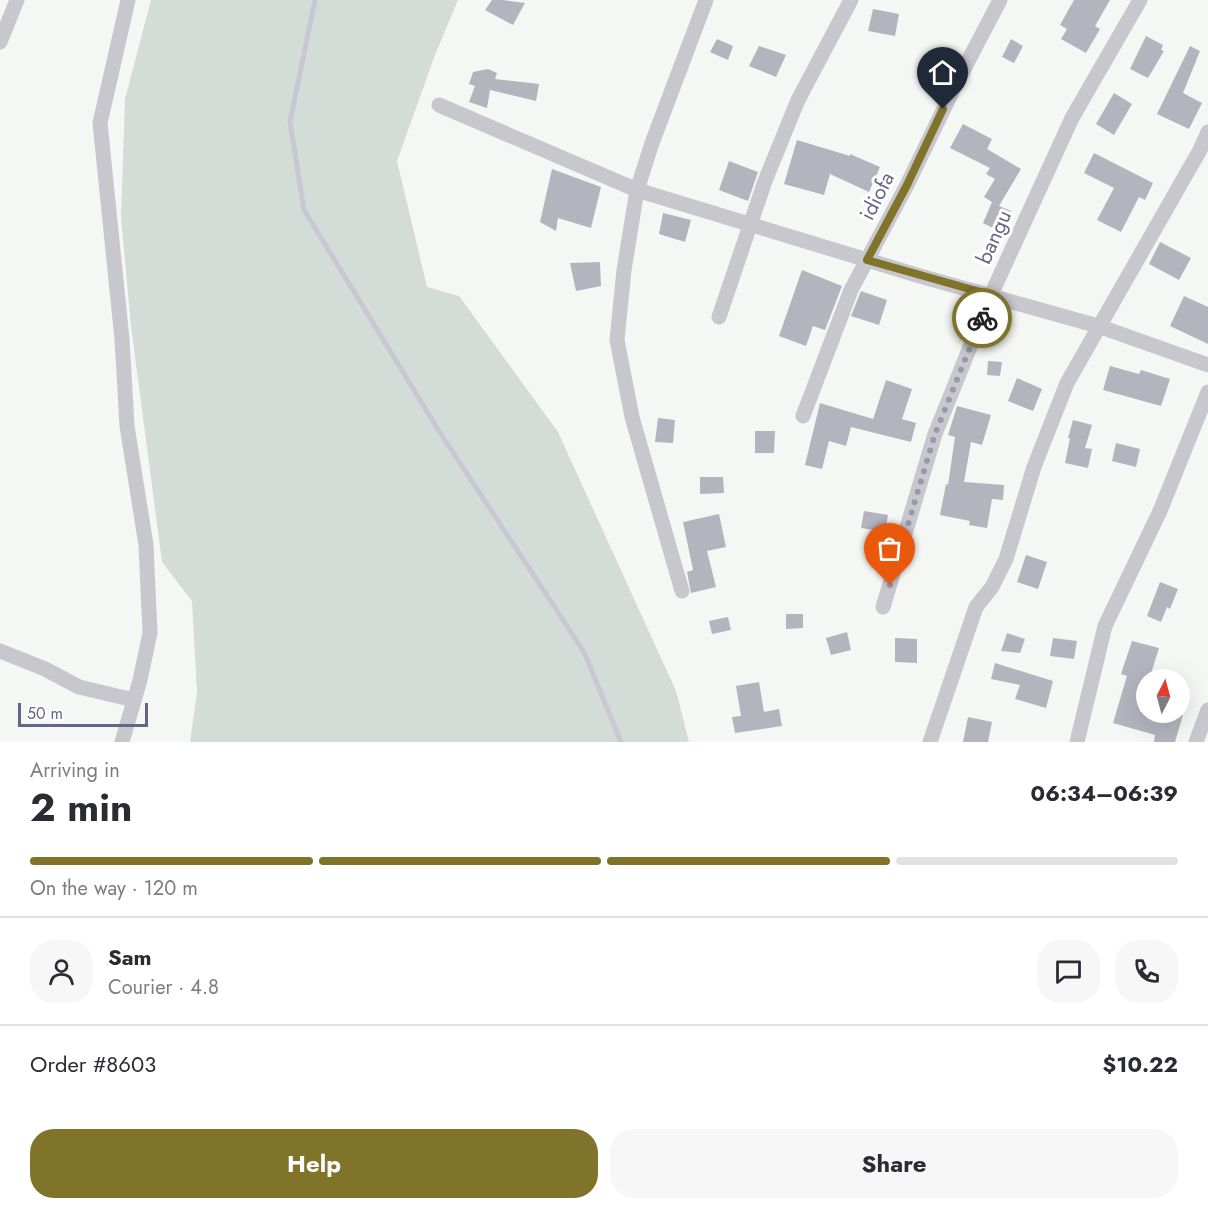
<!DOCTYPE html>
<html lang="en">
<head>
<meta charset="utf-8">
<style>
	body { margin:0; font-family:Jost,sans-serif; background:#f7f7f7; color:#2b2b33; height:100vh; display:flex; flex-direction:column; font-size:22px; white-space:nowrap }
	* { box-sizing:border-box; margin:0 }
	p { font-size:20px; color:#7c7c81 }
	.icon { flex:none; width:33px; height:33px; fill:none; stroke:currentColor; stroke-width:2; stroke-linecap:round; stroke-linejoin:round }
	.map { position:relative; height:742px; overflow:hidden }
	.details { display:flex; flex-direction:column; background:#fff; flex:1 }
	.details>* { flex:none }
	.needle { width:39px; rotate:6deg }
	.tools { position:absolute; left:1136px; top:669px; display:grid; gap:12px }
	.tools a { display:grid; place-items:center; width:54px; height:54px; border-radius:50%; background:#fff; box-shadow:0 6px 24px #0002; font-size:30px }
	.scale { position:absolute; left:18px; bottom:15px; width:130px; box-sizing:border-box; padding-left:6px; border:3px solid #676586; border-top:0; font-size:16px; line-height:21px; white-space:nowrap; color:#676586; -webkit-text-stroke:4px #fff; paint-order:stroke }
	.pin { position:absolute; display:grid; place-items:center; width:51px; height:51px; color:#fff; margin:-62px -26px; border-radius:50% 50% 50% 0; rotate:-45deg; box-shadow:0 0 6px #0007 }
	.pin .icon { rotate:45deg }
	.courier { position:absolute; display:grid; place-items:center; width:60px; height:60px; margin:-30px; border:4px solid #80742b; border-radius:50%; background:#fff; color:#222; box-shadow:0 2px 8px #0007 }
	.overview em { font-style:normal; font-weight:700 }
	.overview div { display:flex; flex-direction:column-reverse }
	.overview { display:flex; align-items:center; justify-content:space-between; height:102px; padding:0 30px }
	h1 { font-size:39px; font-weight:700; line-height:45px }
	.bar { display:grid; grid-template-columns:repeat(4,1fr); gap:9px 6px; align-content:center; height:72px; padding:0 30px }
	.bar i { height:8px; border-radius:4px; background:#e1e1e2 }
	.bar .selected { background:#80742b }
	.bar p { grid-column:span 4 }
	.line { display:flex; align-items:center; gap:15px; padding:0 30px; border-top:2px solid #e1e1e2 }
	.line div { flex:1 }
	.round { display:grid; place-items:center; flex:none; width:63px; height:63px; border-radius:24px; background:#f7f7f7 }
	.cta { display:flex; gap:12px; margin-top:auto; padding:12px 30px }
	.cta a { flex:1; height:69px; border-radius:24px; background:#80742b; color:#fff; font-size:24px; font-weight:700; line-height:69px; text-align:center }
	.cta a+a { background:#f7f7f7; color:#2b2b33 }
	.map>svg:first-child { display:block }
	.green { fill:#d3dcd6 }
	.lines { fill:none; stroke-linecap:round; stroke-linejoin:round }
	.stream { stroke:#c7c8d3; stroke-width:5 }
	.building { fill:#b4b4bf }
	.minor { stroke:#c8c7ce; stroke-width:15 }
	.done { stroke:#9998ac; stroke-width:6; stroke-dasharray:0 10.8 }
	.route { stroke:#80742b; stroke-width:8 }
	.labels { text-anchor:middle; stroke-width:6; stroke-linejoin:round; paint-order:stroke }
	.street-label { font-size:21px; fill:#676586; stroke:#fff }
</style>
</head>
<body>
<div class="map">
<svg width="1208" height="742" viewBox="0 0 1208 742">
	<rect width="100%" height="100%" fill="#f5f7f4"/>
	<path class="green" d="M151,0H458L435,55L397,161L427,287L459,296L558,432L676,691L689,742H190L197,692L192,601L162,562L131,326L121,217L125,99Z"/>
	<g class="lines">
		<path class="stream" d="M315,0L290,122L304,210L439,431L584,652L621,742"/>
	</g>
	<path class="building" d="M492,0H503L525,3L513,25L485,10Z
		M1074,0H1110L1095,26L1100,29L1086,53L1061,39L1067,29L1060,25Z
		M873,9L899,14L895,36L868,31Z
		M1146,36L1163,45L1161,50L1164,51L1148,78L1130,69Z
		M717,39L733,46L728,60L710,52Z
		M1011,39L1023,46L1014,63L1002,57Z
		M759,46L786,55L776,77L749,66Z
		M1190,46L1200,51L1183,93L1202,103L1189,129L1157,114Z
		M488,69L497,73L495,79L539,84L536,101L490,90L487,108L469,102L475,86L469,84L473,72Z
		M1114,93L1132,104L1114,135L1096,124Z
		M963,124L992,139L987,149L1021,169L999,206L1011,211L1001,232L983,223L992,202L984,197L995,179L986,174L990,168L950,148Z
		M797,140L850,156V154L880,167L869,192L830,174L824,195L784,184Z
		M1094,153L1153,183L1145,200L1139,197L1121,232L1097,220L1114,188L1084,173Z
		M729,161L758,172L748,201L719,190Z
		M552,169L601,187L591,228L558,218L556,231L540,222Z
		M663,213L691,220L685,242L659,234Z
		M1160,242L1191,258L1179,280L1149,264Z
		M600,262L601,286L576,291L570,263Z
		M802,270L842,286L825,330L813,326L806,346L779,336Z
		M861,291L887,300L879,325L851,316Z
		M1184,296L1208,307V344L1170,326Z
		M988,361L1002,362L1000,376L987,375Z
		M1110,366L1139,374L1141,370L1170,379L1161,406L1103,390Z
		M1017,378L1042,389L1033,411L1008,401Z
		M886,380L912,389L902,419L916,423L911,442L851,427L846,446L829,441L822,469L805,465L820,403L873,419Z
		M957,406L991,415L982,445L971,442L964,482L1004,485L1003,500L992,499L987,528L969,525L970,521L940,515L946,484L948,485L955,437L948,435Z
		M658,418L675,420L673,443L655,442Z
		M1073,420L1092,425L1085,448L1092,449L1088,468L1065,463L1070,438H1068Z
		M755,431H775L774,453H755Z
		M1116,443L1140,449L1136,467L1112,461Z
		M700,477H723L724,493L700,494Z
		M864,511L888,515L885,532L861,528Z
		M719,514L726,547L707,551L716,587L691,593L687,572L693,570L683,522Z
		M1026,555L1047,562L1038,589L1017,582Z
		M1160,582L1178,589L1170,609L1167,607L1161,622L1147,616Z
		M786,614H803V628L786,629Z
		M728,617L731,630L712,634L709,621Z
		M847,632L851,650L831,655L826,638Z
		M1007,633L1025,639L1020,653L1001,651Z
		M895,638L917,639V663L895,662Z
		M1053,638L1077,641L1074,659L1050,656Z
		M1132,641L1159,648L1149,680H1146V688L1140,712H1172L1183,715L1175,742H1154L1155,735L1113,723L1127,676L1121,674Z
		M995,663L1053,681L1046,708L1015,699L1020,685L991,679Z
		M759,682L764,712L779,709L782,726L735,733L732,717L741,716L736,686Z
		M968,717L992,722L988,742H963Z"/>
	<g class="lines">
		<path class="minor" d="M0,42L17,0
			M439,105L637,190L920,276L1098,326L1208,365
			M719,317L765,181L798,100L851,0
			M803,416L851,290L907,185L953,90L1000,0
			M682,591L632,417L617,340L624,270L637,190L652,143L706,0
			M883,607L935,434L991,295L1072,118L1140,0
			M0,651L45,669L79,687L134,700
			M122,742L140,680L150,633L146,545L127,426L122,339L100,123L128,0
			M930,742L976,607L992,587L1006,559L1034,467L1067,383L1200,150L1208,132
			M1077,742L1105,626L1160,511L1208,392
			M1196,742L1208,710"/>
	</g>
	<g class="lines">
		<path class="done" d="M890,585L935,434L982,318"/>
		<path class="route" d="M943,109L907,185L867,260L991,295L982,318"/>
	</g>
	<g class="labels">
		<g class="street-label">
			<text transform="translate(877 196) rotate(-63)" y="7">idiofa</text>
			<text transform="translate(994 237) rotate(-66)" y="7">bangu</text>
		</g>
	</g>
</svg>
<div class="tools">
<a><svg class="needle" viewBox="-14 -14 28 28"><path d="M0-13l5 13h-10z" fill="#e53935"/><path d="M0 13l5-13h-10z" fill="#7c7c81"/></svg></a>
</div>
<div class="scale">50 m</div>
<div class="pin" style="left:890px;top:585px;background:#ea580c"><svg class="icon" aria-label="bag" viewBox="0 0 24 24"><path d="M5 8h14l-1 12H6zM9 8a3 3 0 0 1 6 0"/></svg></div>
<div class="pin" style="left:943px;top:109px;background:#1f2937"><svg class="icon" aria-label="home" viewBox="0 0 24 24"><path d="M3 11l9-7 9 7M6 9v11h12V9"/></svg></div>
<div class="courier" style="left:982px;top:318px"><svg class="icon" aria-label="bike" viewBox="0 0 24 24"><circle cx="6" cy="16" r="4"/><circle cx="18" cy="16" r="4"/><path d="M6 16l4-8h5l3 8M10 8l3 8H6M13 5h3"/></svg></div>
</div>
<section class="details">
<div class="overview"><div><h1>2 min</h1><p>Arriving in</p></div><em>06:34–06:39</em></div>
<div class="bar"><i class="selected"></i><i class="selected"></i><i class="selected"></i><i></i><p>On the way · 120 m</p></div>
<div class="line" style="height:108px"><a class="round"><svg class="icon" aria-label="person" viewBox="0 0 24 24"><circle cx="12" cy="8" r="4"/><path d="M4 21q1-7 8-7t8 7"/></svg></a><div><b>Sam</b><p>Courier · 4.8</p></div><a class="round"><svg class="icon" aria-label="chat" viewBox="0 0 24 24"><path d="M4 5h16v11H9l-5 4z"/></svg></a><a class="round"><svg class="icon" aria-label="phone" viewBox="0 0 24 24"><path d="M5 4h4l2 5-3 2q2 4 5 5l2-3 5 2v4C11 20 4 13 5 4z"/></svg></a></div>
<div class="line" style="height:78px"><div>Order #8603</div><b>$10.22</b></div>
<div class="cta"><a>Help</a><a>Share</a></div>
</section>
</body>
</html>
